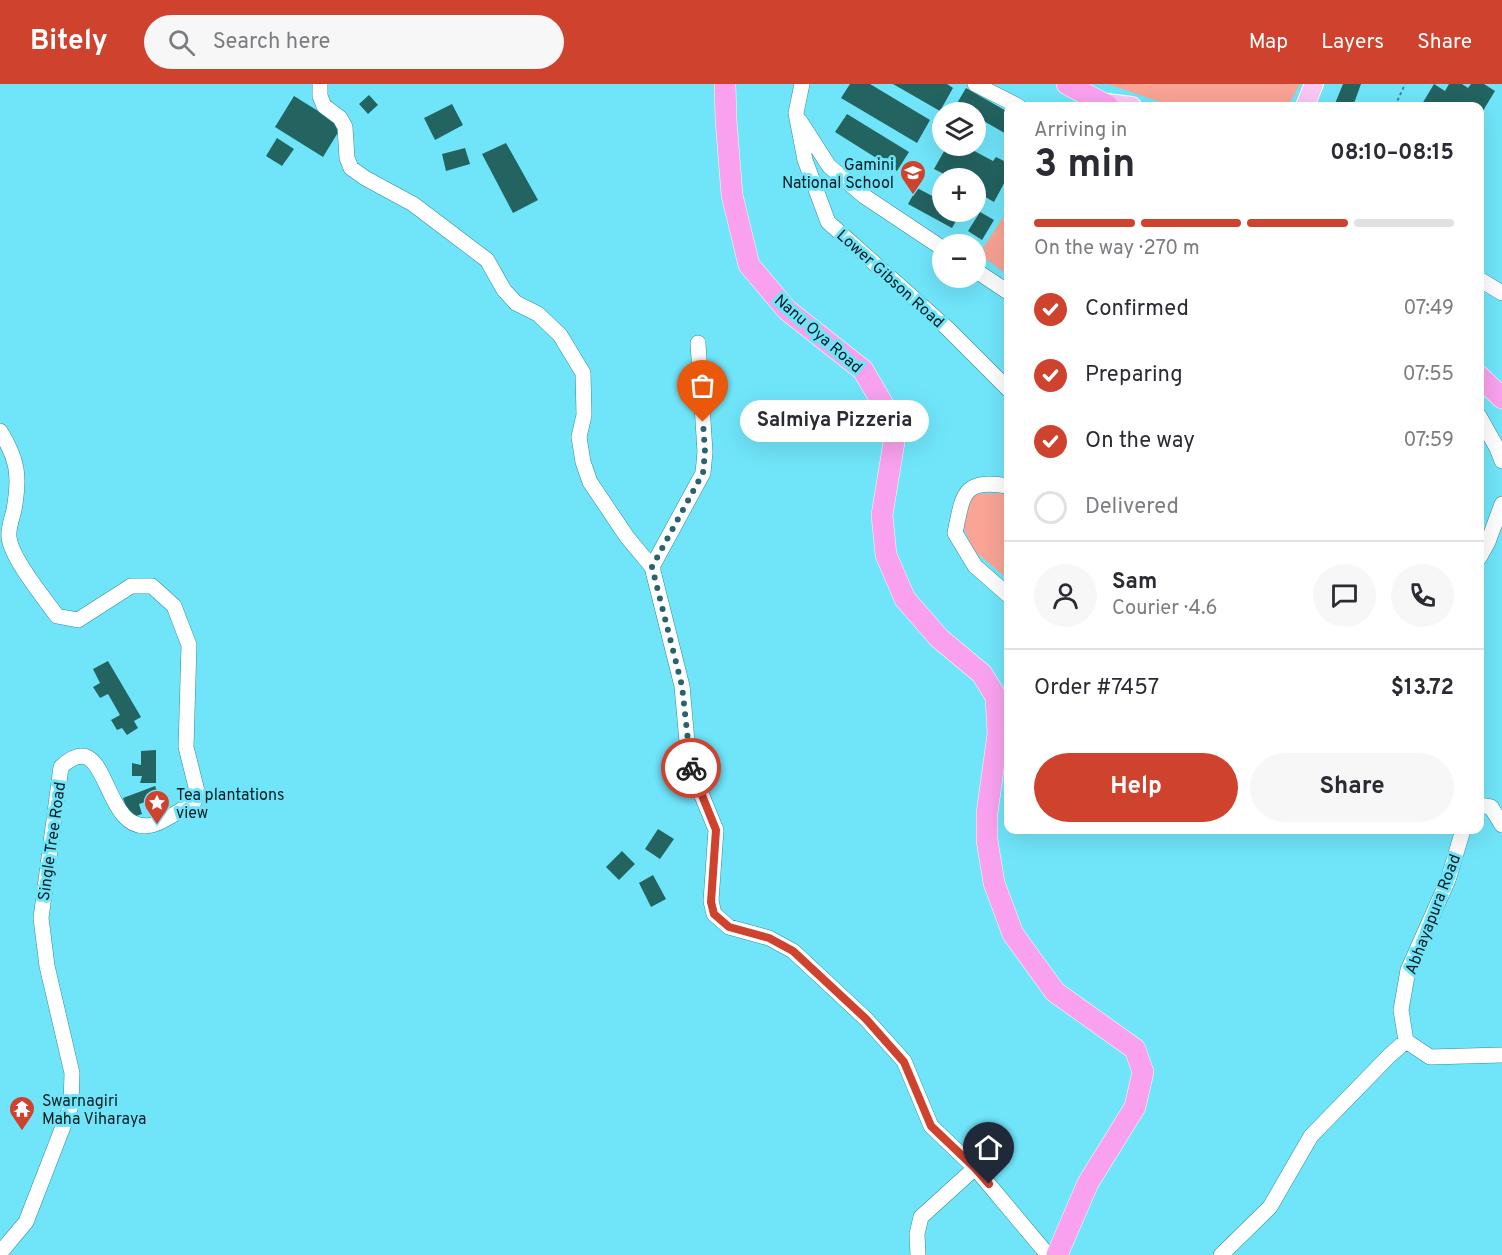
<!DOCTYPE html>
<html lang="en">
<head>
<meta charset="utf-8">
<style>
	body { margin:0; font-family:Overpass,sans-serif; background:#f7f7f7; color:#2b2b33; height:100vh; display:flex; flex-direction:column; font-size:22px; white-space:nowrap }
	* { box-sizing:border-box; margin:0 }
	p { font-size:20px; color:#7c7c81 }
	.icon { flex:none; width:33px; height:33px; fill:none; stroke:currentColor; stroke-width:2; stroke-linecap:round; stroke-linejoin:round }
	.map { position:relative; flex:1; overflow:hidden }
	.panel { position:absolute; left:1004px; top:18px; width:480px; height:732px; display:flex; flex-direction:column; background:#fff; border-radius:12px; box-shadow:0 6px 24px #0002 }
	.panel>* { flex:none }
	.controls { position:absolute; left:932px; top:18px; display:grid; gap:12px }
	.controls a { display:grid; place-items:center; width:54px; height:54px; border-radius:50%; background:#fff; box-shadow:0 6px 24px #0002; font-size:30px }
	.pin { position:absolute; display:grid; place-items:center; width:51px; height:51px; color:#fff; margin:-62px -26px; border-radius:50% 50% 50% 0; rotate:-45deg; box-shadow:0 0 6px #0007 }
	.pin .icon { rotate:45deg }
	.courier { position:absolute; display:grid; place-items:center; width:60px; height:60px; margin:-30px; border:4px solid #ce422e; border-radius:50%; background:#fff; color:#222; box-shadow:0 2px 8px #0007 }
	.bubble { position:absolute; height:42px; border-radius:21px; background:#fff; box-shadow:0 6px 24px #0002; font-size:20px; font-weight:700; line-height:42px; text-align:center }
	.summary em { font-style:normal; font-weight:700 }
	.summary div { display:flex; flex-direction:column-reverse }
	.summary { display:flex; align-items:center; justify-content:space-between; height:102px; padding:0 30px }
	h1 { font-size:39px; font-weight:700; line-height:45px }
	.bar { display:grid; grid-template-columns:repeat(4,1fr); gap:9px 6px; align-content:center; height:72px; padding:0 30px }
	.bar i { height:8px; border-radius:4px; background:#e1e1e2 }
	.bar .current { background:#ce422e }
	.bar p { grid-column:span 4 }
	.line { display:flex; align-items:center; gap:15px; padding:0 30px; border-top:2px solid #e1e1e2 }
	.line div { flex:1 }
	.round { display:grid; place-items:center; flex:none; width:63px; height:63px; border-radius:32px; background:#f7f7f7 }
	ol { padding:0 30px; list-style:none }
	li { display:flex; align-items:center; gap:18px; height:66px }
	li p { margin-inline-start:auto }
	li .icon { padding:6px; border-radius:50%; background:#ce422e; color:#fff; stroke-width:4 }
	li:last-child { color:#7c7c81 }
	li i { width:33px; height:33px; border:3px solid #e1e1e2; border-radius:50% }
	.button { display:flex; gap:12px; margin-top:auto; padding:12px 30px }
	.button a { flex:1; height:69px; border-radius:36px; background:#ce422e; color:#fff; font-size:24px; font-weight:700; line-height:69px; text-align:center }
	.button a+a { background:#f7f7f7; color:#2b2b33 }
	header { display:flex; align-items:center; gap:36px; box-sizing:border-box; height:84px; padding:0 30px; background:#ce422e; color:#fff }
	header strong { font-size:28px }
	nav { display:flex; gap:33px; margin-inline-start:auto; font-size:21px }
	.search { width:420px; height:54px; background:#f7f7f7; display:flex; align-items:center; gap:15px; box-sizing:border-box; padding:0 21px; border-radius:33px; color:#7c7c81; font-size:22px }
	.map>svg:first-child { display:block }
	.green { fill:#f9a494 }
	.building { fill:#236360 }
	.lines { fill:none; stroke-linecap:round; stroke-linejoin:round }
	.minor-casing { stroke:#308c9c; stroke-width:16 }
	.major-casing { stroke:#fff; stroke-width:20 }
	.highway-casing { stroke:#fff; stroke-width:22 }
	.path { stroke:#3c8593; stroke-width:2; stroke-dasharray:3 3; stroke-linecap:butt }
	.minor { stroke:#fff; stroke-width:15 }
	.major { stroke:#fbc7f5; stroke-width:18 }
	.highway { stroke:#f9a1ee; stroke-width:21 }
	.done { stroke:#2a636e; stroke-width:6; stroke-dasharray:0 10.8 }
	.route { stroke:#ce422e; stroke-width:8 }
	.labels { text-anchor:middle; stroke-width:6; stroke-linejoin:round; paint-order:stroke }
	.poi-label { font-size:16px; fill:#041d22; stroke:#70e5fa; text-anchor:start }
	.street-label { font-size:16px; fill:#041d22; stroke:#70e5fa }
</style>
</head>
<body>
<header>
<strong>Bitely</strong>
<div class="search"><svg class="icon" aria-label="search" viewBox="0 0 24 24"><circle cx="10" cy="10" r="6"/><path d="M15 15l6 6"/></svg>Search here</div>
<nav><a>Map</a><a>Layers</a><a>Share</a></nav>
</header>
<div class="map">
<svg width="1502" height="1171" viewBox="0 0 1502 1171">
	<rect width="100%" height="100%" fill="#70e5fa"/>
	<path class="green" d="M1108,0H1300L1288,22H1172Z
		M1008,126V191L979,170Z
		M1006,409L1008,411V495L974,467L962,440L973,410Z"/>
	<path class="building" d="M850,0H870L930,36L917,59L841,14Z
		M893,0H947L953,4L940,27Z
		M1343,0H1361L1353,22H1334Z
		M1434,0L1445,7L1449,0H1462L1468,4L1471,0H1484L1495,7L1481,30L1479,28V22H1425L1422,20Z
		M966,4L1008,28V51L975,32V28H969L956,21Z
		M369,11L378,21L368,30L359,20Z
		M294,12L342,42L323,73L275,43Z
		M452,20L463,41L435,56L424,34Z
		M847,30L909,68L897,87L835,48Z
		M277,54L294,65L282,82L266,72Z
		M506,59L538,116L513,129L482,70Z
		M947,62H965L993,77L996,73L1008,79V92L994,118L975,107V94H952L934,85Z
		M465,64L470,80L446,87L442,70Z
		M917,104L942,117V128H961L952,144L908,120Z
		M980,128L994,136L982,156L968,147Z
		M108,577L141,633L134,637L138,644L127,651L122,644L117,646L111,636L120,631L108,610L100,614L93,603L100,599L93,585Z
		M156,666V699H140L142,692H132V679L141,681V667Z
		M155,702L162,719L152,725L149,717L139,720L142,730L130,734L123,714Z
		M658,745L674,755L660,775L645,765Z
		M622,767L635,780L619,796L606,783Z
		M653,791L666,815L651,823L639,799Z"/>
	<g class="lines">
		<defs>
			<path id="minor" d="M320,0V12L324,22L340,34L345,43L347,74L351,84L365,94L413,120L487,176L504,206L516,219L538,230L560,251L583,289L584,331L579,353L583,378L590,398L627,453L652,483
				M802,0L796,29L805,76L828,138L947,244L1008,305
				M975,0L1018,22
				M800,37L829,82L864,112L942,164
				M975,186L1008,208
				M1479,195L1502,209
				M698,259L705,368L703,389L652,483L682,602L689,680L716,746L711,817L714,830L729,843L769,854L793,867L866,935L904,977L931,1042L975,1084L1048,1171
				M1479,332L1497,364L1502,377
				M0,347C18,376 20,392 14,426C12,434 8,445 9,453C11,474 44,514 57,532L78,536L131,502H152L174,522L189,561L186,663L197,707L194,718C184,724 162,739 152,741C100,753 111,637 61,683L41,834L47,882L72,989L71,1022L26,1138L0,1169
				M1008,402C962,394 963,411 955,449L975,482L1008,511
				M1479,474L1488,458L1502,420
				M1479,721L1491,723L1502,741
				M1463,746L1448,796L1408,886L1401,926L1406,957L1430,973L1502,971
				M918,1171L917,1150L921,1133L975,1084
				M1221,1171L1270,1123L1311,1052L1390,971L1406,957"/>
			<path id="major" d="M1099,18L1132,22
				M1305,22L1314,0"/>
			<path id="highway" d="M725,0L726,36L732,111L749,181L787,226L863,286L887,327L894,358L882,431L886,471L905,515L939,554L982,590L996,613L998,650L987,729V756L994,799L1013,850L1055,908L1135,965L1143,988L1135,1023L1088,1099L1057,1171
				M1067,0L1108,22
				M1479,292L1502,314"/>
		</defs>
		<use href="#minor" class="minor-casing"/>
		<use href="#major" class="major-casing"/>
		<use href="#highway" class="highway-casing"/>
		<path class="path" d="M1395,22L1405,0"/>
		<use href="#minor" class="minor"/>
		<use href="#major" class="major"/>
		<use href="#highway" class="highway"/>
	</g>
	<g class="lines">
		<path class="done" d="M691,684L682,602L652,483L703,389L705,368L703,338"/>
		<path class="route" d="M691,684L716,746L711,818L714,830L729,843L769,854L793,867L866,935L904,978L931,1042L975,1084L989,1100"/>
	</g>
	<defs>
		<symbol id="school-pin" viewBox="-11 -11 22 30"><path d="M0 17L-7.5 6A9.5 9.5 0 1 1 7.5 6Z" fill="#ce422e" stroke="#70e5fa"/><path d="M0-5L7-2L0 1L-7-2ZM-4 1L0 2.5L4 1V4Q0 6-4 4Z" fill="#fff"/></symbol>
		<symbol id="sight-pin" viewBox="-11 -11 22 30"><path d="M0 17L-7.5 6A9.5 9.5 0 1 1 7.5 6Z" fill="#ce422e" stroke="#70e5fa"/><path d="M0-6L1.8-2.2L6-1.7L2.9 1.2L3.7 5.4L0 3.3L-3.7 5.4L-2.9 1.2L-6-1.7L-1.8-2.2Z" fill="#fff"/></symbol>
		<symbol id="temple-pin" viewBox="-11 -11 22 30"><path d="M0 17L-7.5 6A9.5 9.5 0 1 1 7.5 6Z" fill="#ce422e" stroke="#70e5fa"/><path d="M0-6L5-2H3V0L6.5 2.5H4V6H1.5V3h-3V6H-4V2.5H-6.5L-3 0V-2H-5Z" fill="#fff"/></symbol>
	</defs>
	<g fill-rule="evenodd">
		<use href="#school-pin" x="898" y="74" width="30" height="40"/>
		<use href="#sight-pin" x="142" y="704" width="30" height="40"/>
		<use href="#temple-pin" x="7" y="1010" width="30" height="40"/>
	</g>
	<g class="labels">
		<g class="poi-label">
			<text x="894" y="86" text-anchor="end">Gamini<tspan x="894" dy="18">National School</tspan></text>
			<text x="176" y="716">Tea plantations<tspan x="176" dy="18">view</tspan></text>
			<text x="42" y="1022">Swarnagiri<tspan x="42" dy="18">Maha Viharaya</tspan></text>
		</g>
		<g class="street-label">
			<text transform="translate(891 194) rotate(42)" y="6">Lower Gibson Road</text>
			<text transform="translate(819 249) rotate(41)" y="6">Nanu Oya Road</text>
			<text transform="translate(51 757) rotate(-82)" y="6">Single Tree Road</text>
			<text transform="translate(1432 830) rotate(-69)" y="6">Abhayapura Road</text>
		</g>
	</g>
</svg>
<div class="controls">
<a><svg class="icon" aria-label="layers" viewBox="0 0 24 24"><path d="M12 4l9 5-9 5-9-5zM3 14l9 5 9-5"/></svg></a>
<a>+</a>
<a>−</a>
</div>
<div class="pin" style="left:703px;top:338px;background:#ea580c"><svg class="icon" aria-label="bag" viewBox="0 0 24 24"><path d="M5 8h14l-1 12H6zM9 8a3 3 0 0 1 6 0"/></svg></div>
<div class="pin" style="left:989px;top:1100px;background:#1f2937"><svg class="icon" aria-label="home" viewBox="0 0 24 24"><path d="M3 11l9-7 9 7M6 9v11h12V9"/></svg></div>
<div class="courier" style="left:691px;top:684px"><svg class="icon" aria-label="bike" viewBox="0 0 24 24"><circle cx="6" cy="16" r="4"/><circle cx="18" cy="16" r="4"/><path d="M6 16l4-8h5l3 8M10 8l3 8H6M13 5h3"/></svg></div>
<div class="bubble" style="left:740px;top:316px;width:189px">Salmiya Pizzeria</div>
<section class="panel">
<div class="summary"><div><h1>3 min</h1><p>Arriving in</p></div><em>08:10–08:15</em></div>
<div class="bar"><i class="current"></i><i class="current"></i><i class="current"></i><i></i><p>On the way · 270 m</p></div>
<ol>
<li><svg class="icon" aria-label="check" viewBox="0 0 24 24"><path d="M5 12l5 5 9-10"/></svg>Confirmed<p>07:49</p></li>
<li><svg class="icon" aria-label="check" viewBox="0 0 24 24"><path d="M5 12l5 5 9-10"/></svg>Preparing<p>07:55</p></li>
<li><svg class="icon" aria-label="check" viewBox="0 0 24 24"><path d="M5 12l5 5 9-10"/></svg>On the way<p>07:59</p></li>
<li><i></i>Delivered</li>
</ol>
<div class="line" style="height:108px"><a class="round"><svg class="icon" aria-label="person" viewBox="0 0 24 24"><circle cx="12" cy="8" r="4"/><path d="M4 21q1-7 8-7t8 7"/></svg></a><div><b>Sam</b><p>Courier · 4.6</p></div><a class="round"><svg class="icon" aria-label="chat" viewBox="0 0 24 24"><path d="M4 5h16v11H9l-5 4z"/></svg></a><a class="round"><svg class="icon" aria-label="phone" viewBox="0 0 24 24"><path d="M5 4h4l2 5-3 2q2 4 5 5l2-3 5 2v4C11 20 4 13 5 4z"/></svg></a></div>
<div class="line" style="height:78px"><div>Order #7457</div><b>$13.72</b></div>
<div class="button"><a>Help</a><a>Share</a></div>
</section>
</div>
</body>
</html>
